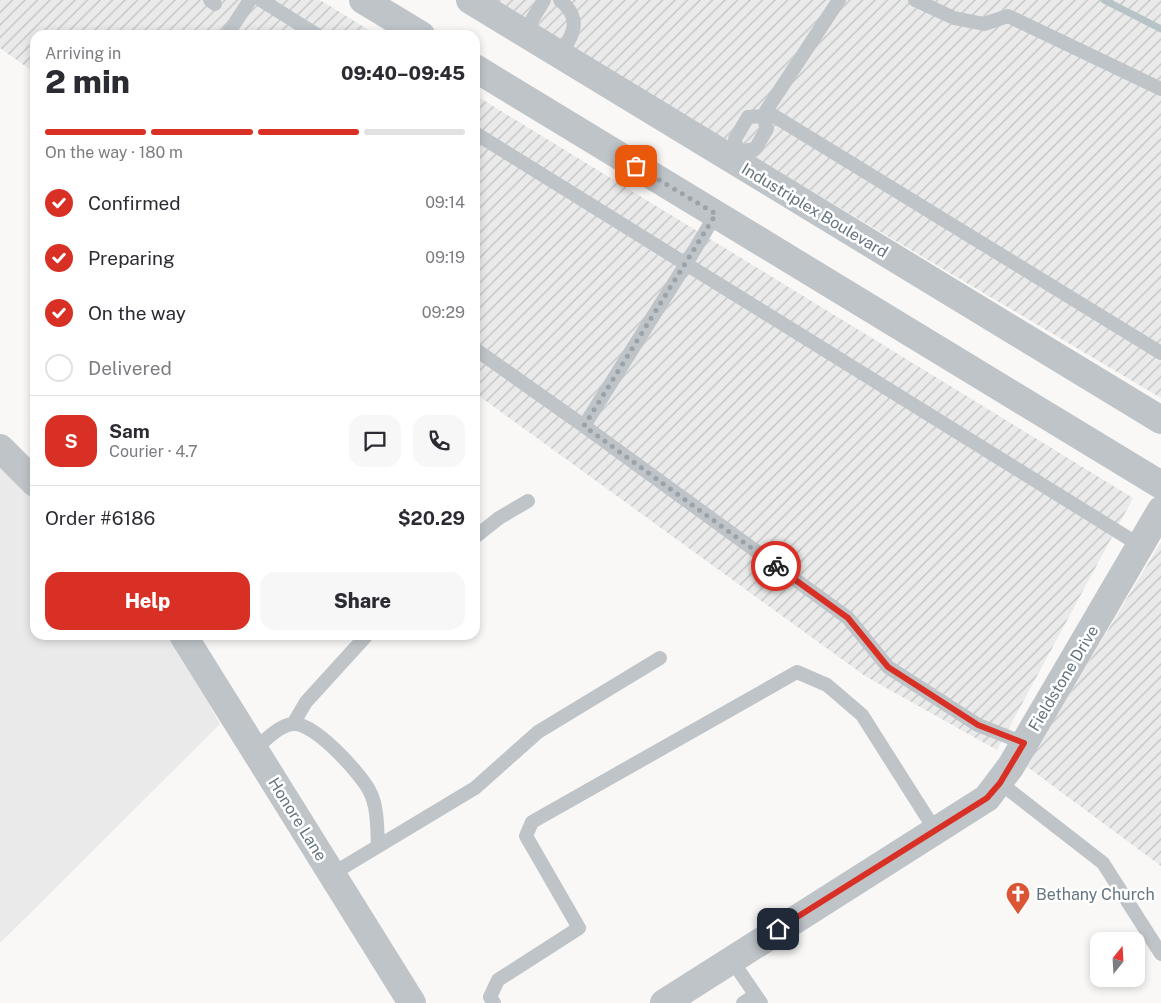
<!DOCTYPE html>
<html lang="en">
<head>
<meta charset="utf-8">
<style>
	body { margin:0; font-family:"Public Sans",sans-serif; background:#f7f7f7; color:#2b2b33; height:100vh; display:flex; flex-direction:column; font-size:19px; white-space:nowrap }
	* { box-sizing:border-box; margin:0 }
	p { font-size:16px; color:#7c7c81 }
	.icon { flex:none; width:28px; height:28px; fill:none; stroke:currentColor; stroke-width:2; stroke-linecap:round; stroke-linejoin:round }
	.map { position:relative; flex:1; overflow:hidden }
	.sheet { position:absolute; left:30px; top:30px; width:450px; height:610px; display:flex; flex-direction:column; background:#fff; border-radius:15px; box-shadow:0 2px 8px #0003 }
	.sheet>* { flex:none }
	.needle { width:32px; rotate:18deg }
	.buttons { position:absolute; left:1090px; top:932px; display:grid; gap:10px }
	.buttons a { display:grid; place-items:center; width:55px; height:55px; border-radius:10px; background:#fff; box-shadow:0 2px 8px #0003; font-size:25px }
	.pin { position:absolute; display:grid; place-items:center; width:42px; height:42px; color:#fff; margin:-21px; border-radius:10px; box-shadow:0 2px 8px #0006 }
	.courier { position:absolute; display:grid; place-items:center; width:50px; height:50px; margin:-25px; border:4px solid #d93025; border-radius:50%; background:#fff; color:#222; box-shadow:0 1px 6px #0007 }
	.summary em { font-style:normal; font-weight:800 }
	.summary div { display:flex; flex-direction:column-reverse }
	.summary { display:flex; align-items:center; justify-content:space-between; height:85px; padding:0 15px }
	h1 { font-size:32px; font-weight:800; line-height:38px }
	.bar { display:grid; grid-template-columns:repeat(4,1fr); gap:8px 5px; align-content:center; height:60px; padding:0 15px }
	.bar i { height:6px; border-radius:4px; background:#e1e1e2 }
	.bar .on { background:#d93025 }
	.bar p { grid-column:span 4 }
	.line { display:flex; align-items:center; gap:12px; padding:0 15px; border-top:1px solid #e1e1e2 }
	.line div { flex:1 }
	.round { display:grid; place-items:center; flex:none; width:52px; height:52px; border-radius:15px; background:#f7f7f7 }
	ol { padding:0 15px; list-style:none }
	li { display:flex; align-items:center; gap:15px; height:55px }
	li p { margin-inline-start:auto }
	li .icon { padding:5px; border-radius:50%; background:#d93025; color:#fff; stroke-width:4 }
	li:last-child { color:#7c7c81 }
	li i { width:28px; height:28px; border:2px solid #e1e1e2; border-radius:50% }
	.button { display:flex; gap:10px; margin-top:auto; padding:10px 15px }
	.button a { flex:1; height:58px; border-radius:15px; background:#d93025; color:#fff; font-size:20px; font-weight:800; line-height:58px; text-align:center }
	.button a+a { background:#f7f7f7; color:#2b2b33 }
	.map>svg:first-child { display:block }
	.built { fill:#e9eae9 }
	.industrial { fill:url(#industrial-furrows) }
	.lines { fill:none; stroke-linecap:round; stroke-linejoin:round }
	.stream { stroke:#b7c3c7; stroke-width:7 }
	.service { stroke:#bfc4c8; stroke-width:14 }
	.minor { stroke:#bfc4c8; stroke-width:28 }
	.tertiary { stroke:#bfc4c8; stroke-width:28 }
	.done { stroke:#99a3a9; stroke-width:5; stroke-dasharray:0 9 }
	.route { stroke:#d93025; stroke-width:6 }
	.labels { text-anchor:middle; stroke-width:5; stroke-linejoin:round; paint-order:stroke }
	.street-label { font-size:16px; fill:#657580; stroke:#fff }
	.poi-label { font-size:16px; fill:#657580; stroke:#fff; text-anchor:start }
</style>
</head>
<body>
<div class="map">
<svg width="1161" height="1003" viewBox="0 0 1161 1003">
	<defs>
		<pattern id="industrial-furrows" width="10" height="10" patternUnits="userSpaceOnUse" patternTransform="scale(1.25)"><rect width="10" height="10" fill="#e9eae9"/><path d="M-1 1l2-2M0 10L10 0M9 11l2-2" fill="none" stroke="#c0c2c2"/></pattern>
	</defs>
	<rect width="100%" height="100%" fill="#f9f8f6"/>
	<path class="built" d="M0,462L35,497V635H167L180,650L220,724L0,943Z"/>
	<path class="industrial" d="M0,0H320L377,35H35V73L0,48Z
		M489,0H1161V398Z
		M475,95L1133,498L997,750L865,676L475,393Z
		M1161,542V866L1026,766Z"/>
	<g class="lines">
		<path class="stream" d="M1104,0L1161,29"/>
		<path class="service" d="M210,0L215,4
			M261,0L317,35
			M560,0C583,20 573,33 561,55
			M915,0L954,18L984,24L1008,16L1161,89
			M524,33L544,0
			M227,35L250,0
			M766,111L839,0
			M475,133L686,264L716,214
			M737,152L755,149L767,129L763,116
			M732,159L737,152L735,139L748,117L763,116L766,111L1161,353
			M475,349L584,426L686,264L1141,546
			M584,426L848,618L888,667L978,725L1024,743
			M475,537L499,518L528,501
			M293,724L306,702L367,635
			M255,749C265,741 279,725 293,724C314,722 359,772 369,790C378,806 377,828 378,846
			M1000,783L1103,863L1161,954
			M332,874L475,788L538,732L660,658
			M731,959L761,1003
			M494,1003L490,997L498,980L579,928L526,836L532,822L797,672L827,685L862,715L935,830
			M743,1003L755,995"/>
		<path class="minor" d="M0,448L35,483
			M183,635L412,1003
			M664,1003L987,798L1011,766L1161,510"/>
		<path class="tertiary" d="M363,0L421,35
			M470,0L1161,420
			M475,68L1161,485"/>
	</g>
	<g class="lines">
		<path class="done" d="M636,166L716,214L584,426L776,566"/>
		<path class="route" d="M776,566L848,618L888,667L978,725L1024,743L1000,783L987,798L778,929"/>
	</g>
	<defs>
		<symbol id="church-pin" viewBox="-11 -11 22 30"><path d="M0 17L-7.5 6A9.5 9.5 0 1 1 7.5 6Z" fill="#db5534" stroke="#fff"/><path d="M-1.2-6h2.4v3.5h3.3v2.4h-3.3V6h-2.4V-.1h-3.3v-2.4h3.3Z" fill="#fff"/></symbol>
	</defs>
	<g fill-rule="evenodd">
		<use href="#church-pin" x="1004" y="880" width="28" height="38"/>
	</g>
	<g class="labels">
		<g class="street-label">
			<text transform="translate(815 210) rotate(31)" y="6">Industriplex Boulevard</text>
			<text transform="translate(1063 678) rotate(-59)" y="6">Fieldstone Drive</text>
			<text transform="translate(298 819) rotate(58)" y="6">Honore Lane</text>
		</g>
		<g class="poi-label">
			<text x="1036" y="900">Bethany Church</text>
		</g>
	</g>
</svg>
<div class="buttons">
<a><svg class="needle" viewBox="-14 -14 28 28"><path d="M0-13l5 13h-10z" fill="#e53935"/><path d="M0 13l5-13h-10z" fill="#7c7c81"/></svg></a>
</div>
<div class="pin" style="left:636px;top:166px;background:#ea580c"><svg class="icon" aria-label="bag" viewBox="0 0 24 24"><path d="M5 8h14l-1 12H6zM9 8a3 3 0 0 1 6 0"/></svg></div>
<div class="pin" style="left:778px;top:929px;background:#1f2937"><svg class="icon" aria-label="home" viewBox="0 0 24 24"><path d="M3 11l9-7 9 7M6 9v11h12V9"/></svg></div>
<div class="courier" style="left:776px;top:566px"><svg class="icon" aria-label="bike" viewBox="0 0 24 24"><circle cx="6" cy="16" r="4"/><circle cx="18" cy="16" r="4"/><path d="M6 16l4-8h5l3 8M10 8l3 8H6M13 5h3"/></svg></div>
<section class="sheet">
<div class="summary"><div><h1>2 min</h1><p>Arriving in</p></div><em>09:40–09:45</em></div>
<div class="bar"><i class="on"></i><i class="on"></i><i class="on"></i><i></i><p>On the way · 180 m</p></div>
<ol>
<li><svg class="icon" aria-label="check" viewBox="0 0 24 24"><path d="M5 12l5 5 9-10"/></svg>Confirmed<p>09:14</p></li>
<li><svg class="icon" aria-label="check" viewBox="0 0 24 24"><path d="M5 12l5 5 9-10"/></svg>Preparing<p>09:19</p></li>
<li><svg class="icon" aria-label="check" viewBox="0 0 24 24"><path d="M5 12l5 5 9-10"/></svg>On the way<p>09:29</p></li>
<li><i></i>Delivered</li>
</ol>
<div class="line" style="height:90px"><b class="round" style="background:#d93025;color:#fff">S</b><div><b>Sam</b><p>Courier · 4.7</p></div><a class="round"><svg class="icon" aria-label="chat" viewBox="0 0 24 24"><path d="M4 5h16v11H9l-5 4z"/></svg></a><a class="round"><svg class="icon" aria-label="phone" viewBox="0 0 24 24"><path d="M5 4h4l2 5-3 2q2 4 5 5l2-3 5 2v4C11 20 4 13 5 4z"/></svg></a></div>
<div class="line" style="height:65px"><div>Order #6186</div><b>$20.29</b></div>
<div class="button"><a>Help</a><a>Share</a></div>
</section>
</div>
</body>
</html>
